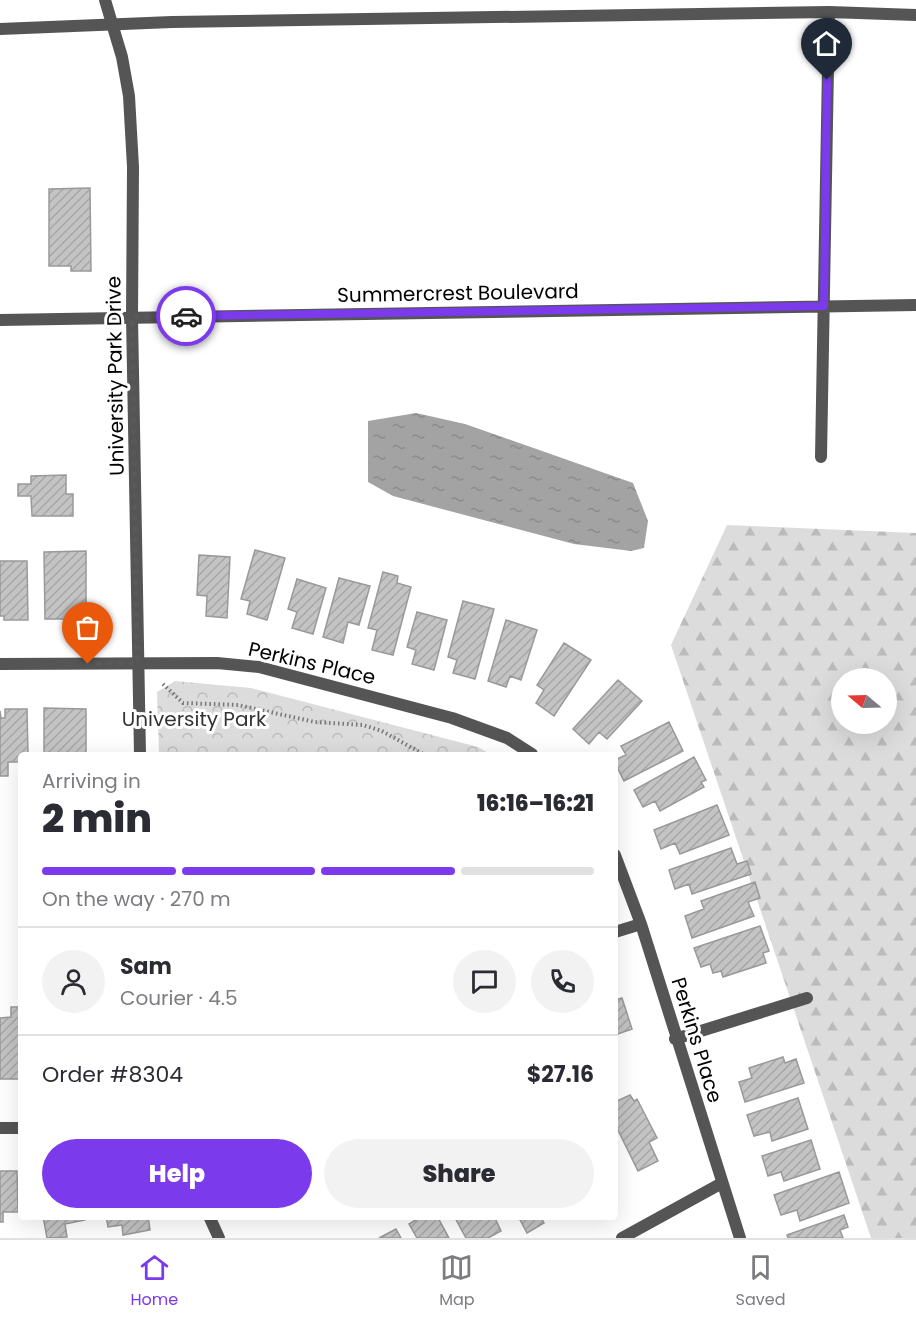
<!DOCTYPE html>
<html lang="en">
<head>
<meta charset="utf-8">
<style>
	body { margin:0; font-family:Poppins,sans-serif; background:#f2f2f3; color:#2b2b33; height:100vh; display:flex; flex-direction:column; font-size:22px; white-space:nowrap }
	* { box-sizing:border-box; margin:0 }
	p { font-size:20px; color:#7c7c81 }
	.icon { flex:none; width:33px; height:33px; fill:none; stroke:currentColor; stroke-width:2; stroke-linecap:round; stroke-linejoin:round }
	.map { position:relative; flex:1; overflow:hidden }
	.side { position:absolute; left:18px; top:752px; width:600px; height:468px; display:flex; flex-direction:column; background:#fff; border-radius:6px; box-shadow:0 6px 24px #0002 }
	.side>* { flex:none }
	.needle { width:39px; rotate:289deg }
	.controls { position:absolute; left:831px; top:668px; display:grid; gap:12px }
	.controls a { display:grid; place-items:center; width:66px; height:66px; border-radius:50%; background:#fff; box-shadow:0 6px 24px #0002; font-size:30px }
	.pin { position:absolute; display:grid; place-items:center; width:51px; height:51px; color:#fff; margin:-62px -26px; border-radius:50% 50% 50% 0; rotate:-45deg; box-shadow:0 0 6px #0007 }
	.pin .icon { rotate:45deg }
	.courier { position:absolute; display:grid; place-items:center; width:60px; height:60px; margin:-30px; border:4px solid #7c3aed; border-radius:50%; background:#fff; color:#222; box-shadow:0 2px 8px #0007 }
	.head em { font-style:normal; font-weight:800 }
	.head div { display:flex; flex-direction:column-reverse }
	.head { display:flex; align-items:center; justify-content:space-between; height:102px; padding:0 24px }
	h1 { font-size:39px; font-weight:800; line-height:45px }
	.bar { display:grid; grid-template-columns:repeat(4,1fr); gap:9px 6px; align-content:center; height:72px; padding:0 24px }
	.bar i { height:8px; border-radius:4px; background:#e1e1e2 }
	.bar .active { background:#7c3aed }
	.bar p { grid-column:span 4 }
	.line { display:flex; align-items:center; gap:15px; padding:0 24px; border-top:2px solid #e1e1e2 }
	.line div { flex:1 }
	.round { display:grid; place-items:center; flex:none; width:63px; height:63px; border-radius:32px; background:#f2f2f3 }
	.primary-button { display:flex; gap:12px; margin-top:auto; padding:12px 24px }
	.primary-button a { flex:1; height:69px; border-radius:36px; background:#7c3aed; color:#fff; font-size:24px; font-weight:800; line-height:69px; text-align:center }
	.primary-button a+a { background:#f2f2f3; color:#2b2b33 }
	.dock { display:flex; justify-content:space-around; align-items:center; height:84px; border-top:2px solid #e1e1e2; background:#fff; font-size:16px; color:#7c7c81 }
	.dock a { display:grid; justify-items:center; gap:3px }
	.dock .active { color:#7c3aed }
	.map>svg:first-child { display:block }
	.forest { fill:url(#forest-firs); fill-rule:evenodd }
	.park { fill:url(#park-crowns) }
	.water { fill:url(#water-ripples) }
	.building { fill:url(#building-hatch); stroke:#999; stroke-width:1.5 }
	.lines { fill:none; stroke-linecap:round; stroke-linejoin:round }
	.path { stroke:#777; stroke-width:4; stroke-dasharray:1.5 3; stroke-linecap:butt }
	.minor { stroke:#555; stroke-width:12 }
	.tertiary { stroke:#555; stroke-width:12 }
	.done { stroke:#595959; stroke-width:6; stroke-dasharray:0 10.8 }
	.route { stroke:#7c3aed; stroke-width:8 }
	.labels { text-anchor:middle; stroke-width:6; stroke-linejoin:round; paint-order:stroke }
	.street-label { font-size:20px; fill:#000; stroke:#fff }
	.park-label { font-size:20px; fill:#333; stroke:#fff }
</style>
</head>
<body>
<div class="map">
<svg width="916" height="1238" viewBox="0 0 916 1238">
	<defs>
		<pattern id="forest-firs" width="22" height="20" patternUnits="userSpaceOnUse" patternTransform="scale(1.5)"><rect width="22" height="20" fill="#dcdcdc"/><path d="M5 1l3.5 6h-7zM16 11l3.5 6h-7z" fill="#bbb"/></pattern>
		<pattern id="park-crowns" width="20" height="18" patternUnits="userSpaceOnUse" patternTransform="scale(1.5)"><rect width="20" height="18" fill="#dcdcdc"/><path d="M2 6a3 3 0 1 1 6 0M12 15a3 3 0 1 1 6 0" fill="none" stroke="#bbb"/></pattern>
		<pattern id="water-ripples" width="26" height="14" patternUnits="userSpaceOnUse" patternTransform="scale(1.5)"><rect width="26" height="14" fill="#a3a3a3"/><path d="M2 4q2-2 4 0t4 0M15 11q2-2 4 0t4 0" fill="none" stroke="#8b8b8b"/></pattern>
		<pattern id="building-hatch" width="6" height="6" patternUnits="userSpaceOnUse" patternTransform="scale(1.5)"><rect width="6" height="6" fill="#c4c4c4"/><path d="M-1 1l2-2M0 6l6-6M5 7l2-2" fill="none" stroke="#a7a7a7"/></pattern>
	</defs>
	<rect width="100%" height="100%" fill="#fff"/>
	<path class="forest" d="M727,525L916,533V1238H871L671,645ZM842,678H886V723H842Z"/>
	<path class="park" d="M175,681L251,688L478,747L490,754H159L157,692Z"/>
	<path class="water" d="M416,413L465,424L633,483L648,521L644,548L631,551L574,544L393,496L368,482V421Z"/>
	<path class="building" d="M90,188L91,271H71V266H49V189Z
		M66,475V494H73V516H32L31,496H18V484H31V476Z
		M255,550L285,558L267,620L247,614L250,601L241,599Z
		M86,551V619H45L44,552Z
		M199,555L230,557L227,618L206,616L207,596L197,595Z
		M0,561H27L28,620H4V616H0Z
		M383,572L398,576L397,583L411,587L393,655L372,650L377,630L368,628Z
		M339,578L370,586L359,625L348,622L343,643L323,637Z
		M297,579L326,588L313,634L292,628L297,612L288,609Z
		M463,601L494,609L475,679L453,673L457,660L448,657Z
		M417,612L447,620L434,670L412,664L416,650L407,647Z
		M506,620L537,630L521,680L510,676L506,687L488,681Z
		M564,643L591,660L554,716L536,703L544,690L537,685Z
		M618,680L642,701L607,739L599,732L589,744L573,729Z
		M44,708L86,709V754H44Z
		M5,709H27L28,754H21V762H8V776H0V711L1,718H5Z
		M669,722L683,751L624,781L615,763V760L626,755L621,746Z
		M694,757L706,780L701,782L704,787L660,811L655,801L643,807L634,790Z
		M717,805L729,835L680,854L675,843L661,849L654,830Z
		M731,848L737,864L747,861L751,874L692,894L689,884L675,889L669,870Z
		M755,882L760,898L748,902L754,916L692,938L685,916L704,909L701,901Z
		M760,926L769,951L763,953L766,963L723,977L721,971L713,973L710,964L701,967L694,948Z
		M622,998L632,1029L615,1035V1000Z
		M11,1007H21V1079H0V1018L11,1017Z
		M783,1057L785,1063L796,1059L804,1083L745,1102L739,1082L752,1078L749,1068Z
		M630,1095L634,1101L637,1099L657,1138L649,1142L658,1161L638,1171L615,1124V1102Z
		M798,1098L808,1129L772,1141L770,1132L754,1136L747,1115Z
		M811,1140L820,1169L784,1181L781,1172L768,1176L762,1156Z
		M0,1171H17L18,1212H3V1222H0Z
		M839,1172L849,1203L800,1221L797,1210L781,1215L774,1195Z
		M844,1215L848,1227L840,1230L843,1238H788L787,1235Z
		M43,1216H84L85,1220L65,1224L67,1237L47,1238Z
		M106,1216H148L150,1230L123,1235L122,1225L108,1227Z
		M422,1216H437L449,1238H417L409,1224Z
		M454,1216H494L501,1231L488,1238H466Z
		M518,1216H540L544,1223L527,1233Z
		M396,1229L401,1238H379Z"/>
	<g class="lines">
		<path class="path" d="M163,684L183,703L238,705L315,722L363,725L382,731L423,754"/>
		<path class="minor" d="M0,29L172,22L829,12L916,15
			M0,320L916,305
			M821,457L829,12
			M0,664L217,663L259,667L452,718L507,738L532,754
			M615,855L641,924L740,1238
			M615,932L641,924
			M675,1039L807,998
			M0,1128H21
			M622,1238L722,1183"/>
		<path class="tertiary" d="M105,0L122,57L129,96L133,167L132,317L140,754
			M209,1216L219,1238"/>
	</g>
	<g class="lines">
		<path class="done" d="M88,664L137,663L132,317L186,316"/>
		<path class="route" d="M186,316L824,306L827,80"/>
	</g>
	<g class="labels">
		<g class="street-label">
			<text transform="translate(458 293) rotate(-1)" y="7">Summercrest Boulevard</text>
			<text transform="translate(115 376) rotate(-91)" y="7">University Park Drive</text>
			<text transform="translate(312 663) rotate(13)" y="7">Perkins Place</text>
			<text transform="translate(697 1040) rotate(73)" y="7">Perkins Place</text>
		</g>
		<g class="park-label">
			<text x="194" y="726">University Park</text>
		</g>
	</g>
</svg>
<div class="controls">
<a><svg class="needle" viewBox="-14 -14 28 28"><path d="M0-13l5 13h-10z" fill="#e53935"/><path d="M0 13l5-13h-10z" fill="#7c7c81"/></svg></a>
</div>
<div class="pin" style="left:88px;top:664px;background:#ea580c"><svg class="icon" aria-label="bag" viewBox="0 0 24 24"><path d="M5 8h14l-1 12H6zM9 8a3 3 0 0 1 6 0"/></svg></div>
<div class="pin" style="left:827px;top:80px;background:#1f2937"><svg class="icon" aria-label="home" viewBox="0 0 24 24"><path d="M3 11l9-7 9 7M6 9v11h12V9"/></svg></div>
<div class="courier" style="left:186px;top:316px"><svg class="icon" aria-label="car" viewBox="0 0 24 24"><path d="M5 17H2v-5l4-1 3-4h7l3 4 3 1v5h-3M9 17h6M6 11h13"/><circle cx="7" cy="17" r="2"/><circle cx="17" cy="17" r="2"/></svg></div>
<section class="side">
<div class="head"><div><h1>2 min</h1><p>Arriving in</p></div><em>16:16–16:21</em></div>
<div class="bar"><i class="active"></i><i class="active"></i><i class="active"></i><i></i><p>On the way · 270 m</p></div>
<div class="line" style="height:108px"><a class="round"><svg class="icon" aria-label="person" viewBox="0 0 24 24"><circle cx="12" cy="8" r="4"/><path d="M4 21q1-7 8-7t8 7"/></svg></a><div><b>Sam</b><p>Courier · 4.5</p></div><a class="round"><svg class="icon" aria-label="chat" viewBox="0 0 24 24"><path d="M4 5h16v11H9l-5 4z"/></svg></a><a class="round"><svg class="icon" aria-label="phone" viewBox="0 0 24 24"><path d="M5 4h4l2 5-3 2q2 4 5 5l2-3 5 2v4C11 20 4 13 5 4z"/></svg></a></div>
<div class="line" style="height:78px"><div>Order #8304</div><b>$27.16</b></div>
<div class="primary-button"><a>Help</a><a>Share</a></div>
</section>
</div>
<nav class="dock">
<a class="active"><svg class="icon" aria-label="home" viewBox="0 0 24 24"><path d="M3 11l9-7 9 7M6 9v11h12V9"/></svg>Home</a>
<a><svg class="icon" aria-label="map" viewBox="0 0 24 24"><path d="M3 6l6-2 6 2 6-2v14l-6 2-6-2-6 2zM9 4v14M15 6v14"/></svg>Map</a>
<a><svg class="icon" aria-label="saved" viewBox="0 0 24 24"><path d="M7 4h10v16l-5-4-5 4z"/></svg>Saved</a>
</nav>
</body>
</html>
